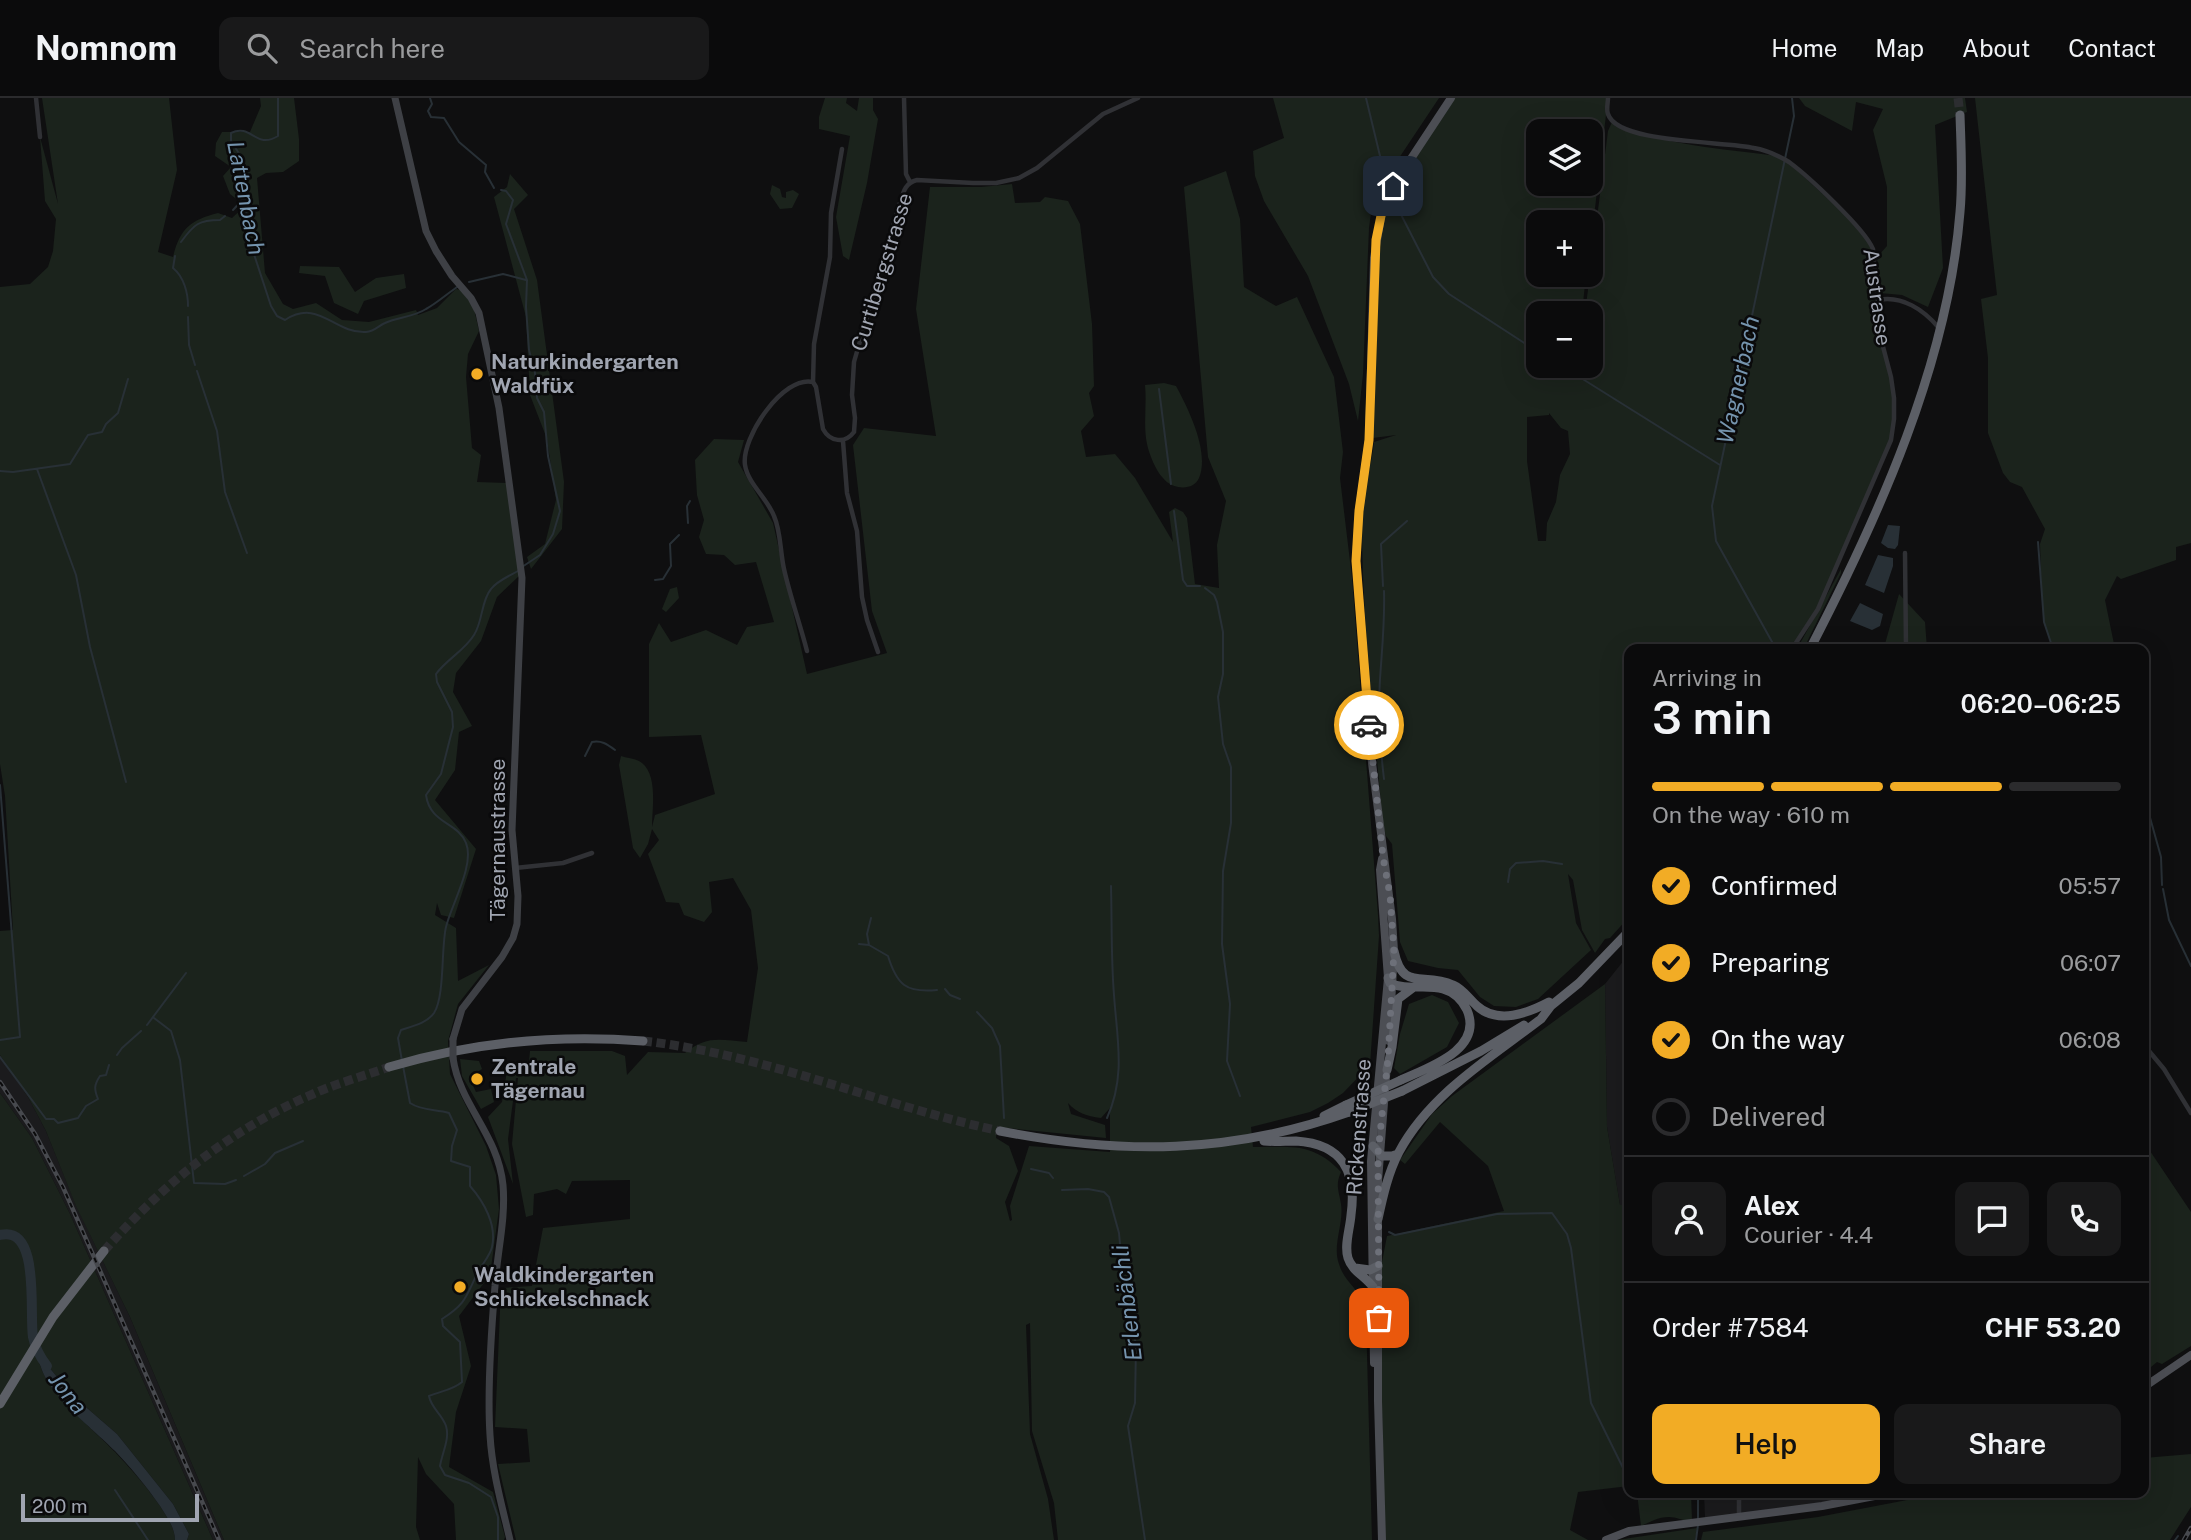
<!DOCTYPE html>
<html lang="en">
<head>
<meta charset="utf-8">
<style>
	body { margin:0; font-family:"Public Sans",sans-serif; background:#19191a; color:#f1f3f6; height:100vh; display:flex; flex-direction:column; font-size:26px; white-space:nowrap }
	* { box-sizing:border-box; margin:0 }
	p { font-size:23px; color:#9a9b9d }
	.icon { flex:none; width:38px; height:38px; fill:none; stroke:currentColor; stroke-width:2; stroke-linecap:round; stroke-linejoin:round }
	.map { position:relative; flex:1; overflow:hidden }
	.side { position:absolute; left:1624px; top:546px; width:525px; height:854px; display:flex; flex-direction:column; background:#0b0b0c; border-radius:14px; box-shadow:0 7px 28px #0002,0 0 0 2px #2b2b2d }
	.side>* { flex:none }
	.tools { position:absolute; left:1526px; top:21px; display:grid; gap:14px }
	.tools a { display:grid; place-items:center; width:77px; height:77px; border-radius:14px; background:#0b0b0c; box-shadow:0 7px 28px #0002,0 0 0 2px #2b2b2d; font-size:35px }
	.scale { position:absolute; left:21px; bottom:18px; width:178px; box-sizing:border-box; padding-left:7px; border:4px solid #a0a5b1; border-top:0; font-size:19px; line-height:24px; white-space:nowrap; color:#a0a5b1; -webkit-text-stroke:5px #0a0a0b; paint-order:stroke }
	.pin { position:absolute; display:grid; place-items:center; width:60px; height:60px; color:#fff; margin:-30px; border-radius:14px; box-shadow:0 4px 10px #0006 }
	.courier { position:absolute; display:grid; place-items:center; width:70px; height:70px; margin:-35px; border:5px solid #f2ac25; border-radius:50%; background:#fff; color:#222; box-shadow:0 2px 9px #0007 }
	.overview em { font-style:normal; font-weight:600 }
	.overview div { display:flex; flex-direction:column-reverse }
	.overview { display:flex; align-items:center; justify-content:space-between; height:119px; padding:0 28px }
	h1 { font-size:46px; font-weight:600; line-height:52px }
	.bar { display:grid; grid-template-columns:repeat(4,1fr); gap:10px 7px; align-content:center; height:84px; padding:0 28px }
	.bar i { height:9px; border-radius:5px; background:#2b2b2d }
	.bar .selected { background:#f2ac25 }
	.bar p { grid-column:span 4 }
	.line { display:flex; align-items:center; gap:18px; padding:0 28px; border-top:2px solid #2b2b2d }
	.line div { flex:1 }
	.round { display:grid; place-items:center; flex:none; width:74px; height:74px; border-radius:14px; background:#19191a }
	ol { padding:0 28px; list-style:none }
	li { display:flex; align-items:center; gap:21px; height:77px }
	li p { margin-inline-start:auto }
	li .icon { padding:7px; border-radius:50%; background:#f2ac25; color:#111; stroke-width:4 }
	li:last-child { color:#9a9b9d }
	li i { width:38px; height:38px; border:4px solid #2b2b2d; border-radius:50% }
	.button { display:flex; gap:14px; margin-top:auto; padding:14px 28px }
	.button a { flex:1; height:80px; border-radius:14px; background:#f2ac25; color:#111; font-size:28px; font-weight:600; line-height:80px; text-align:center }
	.button a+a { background:#19191a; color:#f1f3f6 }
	header { display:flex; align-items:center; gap:42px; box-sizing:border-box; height:98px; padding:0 35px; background:#0b0b0c; border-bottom:2px solid #2b2b2d }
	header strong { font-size:33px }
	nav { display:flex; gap:38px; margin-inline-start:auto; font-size:24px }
	.search { width:490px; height:63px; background:#19191a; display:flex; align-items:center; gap:18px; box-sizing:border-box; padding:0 24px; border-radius:14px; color:#9a9b9d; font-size:26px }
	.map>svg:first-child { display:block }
	.built { fill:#1b1b1d }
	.green { fill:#1b231c; fill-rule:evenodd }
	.water { fill:#283036 }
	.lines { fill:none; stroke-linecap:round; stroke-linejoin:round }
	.stream { stroke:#283036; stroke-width:2 }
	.river { stroke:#283036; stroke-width:10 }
	.highway-tunnel { stroke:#2c2d30; stroke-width:9; stroke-dasharray:9 4.5; stroke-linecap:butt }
	.street { stroke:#303135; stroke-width:4.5 }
	.secondary { stroke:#3e4045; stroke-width:7 }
	.primary { stroke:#4c4e54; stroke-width:8 }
	.highway { stroke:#5c5f66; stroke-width:9 }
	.rail-casing { stroke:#47494e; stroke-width:4.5 }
	.rail { stroke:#0a0a0b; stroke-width:2; stroke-dasharray:5; stroke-linecap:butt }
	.secondary-bridge { stroke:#3e4045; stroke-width:7 }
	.highway-bridge { stroke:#5c5f66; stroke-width:9 }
	.done { stroke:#6d7079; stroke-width:7; stroke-dasharray:0 12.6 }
	.route { stroke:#f2ac25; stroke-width:9 }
	.poi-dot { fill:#f2ac25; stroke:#0a0a0b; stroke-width:2.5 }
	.labels { text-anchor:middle; stroke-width:5; stroke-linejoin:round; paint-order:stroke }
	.street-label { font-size:21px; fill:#a0a5b1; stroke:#0a0a0b }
	.poi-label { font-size:21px; font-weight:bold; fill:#a0a5b1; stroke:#0a0a0b; text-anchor:start }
	.water-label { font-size:23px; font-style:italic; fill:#7594ae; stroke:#0a0a0b }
</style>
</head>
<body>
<header>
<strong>Nomnom</strong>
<div class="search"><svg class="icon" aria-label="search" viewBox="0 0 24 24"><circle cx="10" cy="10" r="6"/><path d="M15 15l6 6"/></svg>Search here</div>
<nav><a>Home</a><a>Map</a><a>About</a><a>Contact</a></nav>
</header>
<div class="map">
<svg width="2191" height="1442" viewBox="0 0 2191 1442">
	<rect width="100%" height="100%" fill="#0f0f10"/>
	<path class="built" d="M1629,856V1107H1620L1607,1029L1605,886Z
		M0,957L28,999L46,1033L76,1107L130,1219L224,1442H213L70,1116L32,1040L0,995Z
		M1704,1395H1890L1822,1408L1705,1420Z"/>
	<path class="green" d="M42,0H169L177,72L158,154L173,159C180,130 191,122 218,115L232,120L245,108L230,96L223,78L231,69L215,58L216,45L222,34H250L261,8L260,0H294L299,41V63L283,74L266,75L257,80L265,175L283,206L293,211L316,205L342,222L369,224L416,212L418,217L437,210L456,191L462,192L474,211L479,233L468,256L466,279L472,350L481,357L477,384L507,385L519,478L497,499L481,543L456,575L453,594L472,628L459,634L455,672L435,702L476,751L454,820L441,817L437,805L435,817L456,830L458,883L489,867L458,906L448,943L450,976L486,1048L496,1077L499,1111L490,1177L459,1218L471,1268L456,1314L449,1369L493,1394L505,1439L504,1442H456L454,1406L426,1376L418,1359L416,1429L420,1442H224L130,1219L76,1108L46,1033L28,999L0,957V833L13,832L5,698L0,666V189L30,186L48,169L53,153L56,121L45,103L40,39L58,106Z
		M825,0H847L846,5L857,13L859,0H873V12L878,21L867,85L849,162L843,158L836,119L850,38L819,31V19Z
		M1273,0H1439L1387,78L1384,79L1372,107L1369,130L1363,276L1358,323L1349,286L1308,178L1264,103L1255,78L1253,53L1284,40Z
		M1455,0H1608L1591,144V124H1538V177H1586L1582,215H1538V268H1575L1574,276L1577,278L1578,268H1591V215H1585L1608,33L1612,24C1655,47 1728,51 1777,58L1787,63L1856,127L1873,151L1881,241L1894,300L1891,342L1818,511L1794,547L1784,545L1772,551H1629V819L1610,840L1605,841L1595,855L1582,832L1573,782L1568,776L1576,825L1591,852L1538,901L1516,909L1494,908L1480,899L1458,872L1438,870L1408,863L1400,844L1392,746L1386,738L1383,728C1374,623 1361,517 1362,412C1363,389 1372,367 1374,344L1396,337L1373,340L1372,338L1376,142L1393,88ZM1538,33H1591V86H1538ZM1549,315L1561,330L1568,333L1570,356L1560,377L1556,404L1547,425L1546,443H1538L1527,363V319L1549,317Z
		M1799,0H1965L1967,14L1935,27L1943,170L1928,209L1902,197L1880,195L1877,159L1887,148V89L1873,32L1883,11L1856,4L1852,33L1805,8Z
		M1975,0H2191V445L2176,449V462L2121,481L2117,478L2105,502L2115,551H2086L2084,548L2079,551H2053L2044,524L2042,505L2040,446L2045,431L2022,389L2010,384L2003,375L1988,335V260L1981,201L1997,197Z
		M1226,73L1240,121L1244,189L1276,208L1297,199L1334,279L1343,354L1340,380L1352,480L1378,817L1379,838L1370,967L1343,995L1328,1005L1310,1014L1251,1029L1253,1049C1291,1049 1313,1044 1341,1074C1335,1087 1339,1093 1341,1106C1344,1126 1332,1147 1339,1166C1345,1187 1363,1190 1366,1219L1372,1442H1058L1054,1405L1032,1333L1030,1225L1026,1227L1030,1336L1048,1401L1054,1442H516L498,1366L530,1364L527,1331L495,1329L501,1190L532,1188L543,1130L630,1121V1082L572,1083L566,1096L557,1091L534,1096L533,1117L526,1119L512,1046L518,980H516L508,1041L513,1086L488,1019L502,1004L507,973L518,963H529L530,953H612L625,958L627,977L648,954L685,955C707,937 720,942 747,944L758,870L751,812L733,780L709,784L712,814L704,824L684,817L679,805L666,804L648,756L659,742L652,731L648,746L640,760L633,750L619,667L621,658C627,660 638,661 642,665C658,678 652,711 652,729L655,717L715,696L701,637L649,639V546L659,525L671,544L706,532L737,547L747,529L774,524L756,464L735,467L724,457L706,456L699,439L704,422L697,397L695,362L714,341L744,342L738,364L773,425L807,576L887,555L872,513L853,347L864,330L936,338L916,211L930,89H981L1012,86L1015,105L1040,104L1045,99L1068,103L1080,126L1092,226L1094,288L1089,295L1094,318L1081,333L1086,359L1115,356L1135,380L1173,444L1169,414L1175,410L1183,414L1187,420L1195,486L1219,490L1217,447L1226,403L1208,359L1184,89ZM1068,1005C1077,1015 1086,1018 1101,1020L1110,1010V1054L1029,1048L1010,1108L1012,1122L1010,1123L1005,1104L1018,1073L1009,1048L996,1040L997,1029L1106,1040L1105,1027L1071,1016Z
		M510,76L528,97L514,111L537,182L564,384L562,431L531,471L527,459L545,446L556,402L547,341L530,297L526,219L494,99L507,89Z
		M772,87L780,91L782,99L786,100V94L793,92L799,96L792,110L780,111L770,96Z
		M300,168L339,169L355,194L376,180L404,176L406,190L364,203L358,216L334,205L325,178L299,175Z
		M1164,285L1176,288C1188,310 1210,354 1199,380C1193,394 1171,391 1163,380C1156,373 1149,356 1147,346C1143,327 1147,307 1145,287Z
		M1841,471V475L1804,550L1797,551Z
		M677,489L679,500L666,514L662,511L670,491Z
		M1899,496L1925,524L1927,551H1886L1885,546Z
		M1605,886L1607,1029L1620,1107H1629V1388L1578,1394L1570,1432L1588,1442H1385L1382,1314V1164L1387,1138L1504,1113L1488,1068L1440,1024L1405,1066L1400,1062L1432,1016L1452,998Z
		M1432,897L1448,904L1459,925L1447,949L1400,976L1394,970L1400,936L1409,906Z
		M460,961L479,963L482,971L469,979L476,994L491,991L494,1004L481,1011L462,978Z
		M0,995L32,1040L70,1116L213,1442H187L189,1436L173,1406L117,1336L72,1297L39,1257C36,1286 96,1333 115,1354C131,1371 147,1389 160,1408C167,1419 175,1430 175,1442H0Z
		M2144,1044L2191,1114V1248L2162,1266L2157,1264L2144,1275Z
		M2191,1356V1409L2170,1442H1701L1703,1434L1818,1419L1944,1395H2144V1360Z
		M1637,1395H1691L1692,1422C1683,1424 1678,1419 1669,1419C1658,1419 1650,1424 1641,1428Z
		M1697,1430L1695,1442H1617Z"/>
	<path class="water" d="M1888,427L1900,428L1898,447L1895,451L1888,450L1881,445Z
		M1878,457L1893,460V468L1884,495L1865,487Z
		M1860,505L1883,516L1880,528L1872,532L1850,523Z
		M39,1257L72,1297L117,1336L173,1406L189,1436L187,1442H175C175,1430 167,1419 160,1408C147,1389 131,1370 115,1353C93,1330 38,1290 39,1257Z"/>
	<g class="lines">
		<path class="stream" d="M278,0V38C255,52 252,25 231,35V43L240,57L242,72L249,141L271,208L277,218L285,222C319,200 334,236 366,234C375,233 378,228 385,225C398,219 414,219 426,211C437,205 447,196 457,189
			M430,0L432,6L428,13L431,19L444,20L459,44L486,67L485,74L494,90
			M1366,0L1388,91
			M501,92L506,93L513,102L506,126L527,182L526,209L529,252L535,275L537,300L544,314L548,358L560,413L553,436L540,457L522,469
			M1392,99L1433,179L1449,196L1538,254
			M233,112L244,100
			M181,144C194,126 199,122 220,122L225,118
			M175,158L173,170C184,179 188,195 188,208
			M469,184L503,176L526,182
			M188,219L189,247L195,267
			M1561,268L1574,276
			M197,273L217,333L225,394L247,455
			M1581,280L1720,367
			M1159,291L1171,386
			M37,371L76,477L90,549L126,684
			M0,373L13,374L70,366L88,337L102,334L106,326L118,315L128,281
			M1174,413L1183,482L1187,488H1200
			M688,425L687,408L690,403
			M2038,444L2044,524L2053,551
			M655,482L663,481L671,468L670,446L679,437
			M1383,488L1381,446L1407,423
			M1205,490L1214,497L1217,504L1223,534V576L1218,599L1223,646L1231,669V725L1223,773L1222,846L1230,906L1227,963L1240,998
			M1384,493C1385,523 1382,551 1380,581C1378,614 1380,648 1384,681
			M1776,551L1716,443L1712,408L1794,18L1792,0
			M2079,551L2084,548L2086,551
			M585,658L592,644C601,642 607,646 615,652
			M0,687L20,939L0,942
			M2144,698L2161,759L2162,787
			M1508,784L1510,771L1516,765L1543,763L1562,766
			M2163,791L2169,822L2191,868
			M859,846L869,847L888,858C897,887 906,895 937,892
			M869,847L867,836L871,820
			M945,891L950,897L960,901
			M977,914L992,930L1000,948L1004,1020
			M154,920L171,933L180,962L194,1085L225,1086L236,1082
			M147,927L186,875
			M117,957L122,950L141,933
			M0,959L46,1021H54L58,1025L78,1020L86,1008L98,1001C94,991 94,987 100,978L106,977L109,967
			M402,963L398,940L401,932C413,928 427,925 434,915C445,898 441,849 446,829C451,807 475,767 466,745C458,724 430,726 426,697L441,676L453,629L452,614L437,584L436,576C447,561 464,553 474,537C483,523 481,503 491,491C497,483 509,478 518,473
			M403,968L410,1005C422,1013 436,1011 449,1015L457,1032L452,1048L451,1063L470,1069V1088C484,1104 497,1127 492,1149C490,1158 482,1166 478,1174C466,1198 467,1205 442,1221L443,1228L460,1244L462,1284C453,1292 441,1293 429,1298C431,1310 442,1316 446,1328C450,1341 442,1355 440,1368L445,1377L469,1385L491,1399L498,1419V1442
			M1107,1020C1126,978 1117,941 1114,897C1111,861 1112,825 1111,788
			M1031,1071L1049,1075L1053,1080
			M244,1078L265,1066L275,1055L303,1043
			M1062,1092L1088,1091L1104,1094L1109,1099L1119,1135L1125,1202L1136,1246L1135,1305L1128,1328L1145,1442
			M1389,1134L1395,1137L1497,1116L1552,1115L1567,1136L1571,1150L1591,1305L1629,1382
			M115,1392L148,1442
			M1672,1395L1698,1396
			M1698,1395V1422
			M1696,1442L1698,1427
			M2175,1442L2178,1438"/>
		<path class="river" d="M0,1137C41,1127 29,1215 33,1239C35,1250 40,1259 47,1268"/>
		<path class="highway-tunnel" d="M1958,0L1960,17
			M643,943C768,957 878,1007 1000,1033
			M104,1153C163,1086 231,1031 313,996C337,985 364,978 389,969"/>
		<path class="street" d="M36,0L40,39
			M904,0L906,76L910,84
			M1608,0C1608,5 1606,12 1608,16C1617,46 1727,43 1754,50C1766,52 1779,58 1789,64C1808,78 1865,131 1873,151L1881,241L1891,279L1894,300V321L1891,342L1818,511L1792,551
			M1878,202C1902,197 1924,212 1939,230
			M813,284L814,246L830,159L831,115L842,51
			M843,343L847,395L857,433L862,499L867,522L878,554
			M1905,455L1906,551
			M807,553C800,526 790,498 784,471C780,453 781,434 774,418C767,400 748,386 745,367C741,340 783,277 813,284L816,289L823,331C830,344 845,346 854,334L855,320L852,297L854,264L899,108C903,96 904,85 917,82L973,85H996L1019,80L1037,70L1103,16L1138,0
			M515,770L563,765L592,755
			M2144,947L2164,971L2191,1015
			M1739,1395V1418"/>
		<path class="secondary" d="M395,0L426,133L436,153L452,178L471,200L479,215L499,310L522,480L512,732L518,798L517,826L513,840L502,859L462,911L453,941
			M453,960C460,1008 498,1036 503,1087C506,1121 497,1155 495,1188C491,1236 487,1291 490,1337C492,1373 502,1408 510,1442"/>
		<path class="primary" d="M1389,943L1394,853L1392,821L1372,665L1356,463L1359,413L1369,342L1374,160L1382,113L1393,88L1451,0
			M1374,1265L1371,1063L1388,880L1380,772L1382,761
			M2144,1289L2191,1257
			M1382,1442L1378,1303V1083L1387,966
			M1606,1442L1629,1433L1822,1408L1890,1395"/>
		<path class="highway" d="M1810,551C1879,418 1948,265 1960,114C1963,82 1961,49 1960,17
			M1394,853C1403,895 1423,873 1453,887C1463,891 1469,901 1477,908C1498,927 1528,915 1549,904
			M1388,880L1390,885C1406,893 1426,886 1443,891C1454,894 1462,902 1467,912C1484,952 1427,970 1401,982
			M1547,911L1579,885L1629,833
			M389,969C473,944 556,936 643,943
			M1387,972L1392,949L1398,901L1414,889
			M1402,993L1481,953L1524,927
			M1324,1018L1346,1007
			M1000,1033C1122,1057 1231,1056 1349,1014
			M1264,1043C1275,1044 1285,1043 1296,1043C1343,1046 1357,1074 1351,1117C1350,1131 1344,1147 1348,1160C1352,1173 1365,1178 1373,1189
			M1373,1048L1382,1058H1392L1398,1056
			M1378,1121C1383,1098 1388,1075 1399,1054C1430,996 1490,960 1541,921L1550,909
			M1355,1170L1370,1172L1378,1168
			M0,1306L53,1219L104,1153"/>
		<defs>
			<path id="rail" d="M0,984L35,1036L63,1089L219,1442
				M2184,1442L2191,1430"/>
		</defs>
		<use href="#rail" class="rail-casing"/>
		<use href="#rail" class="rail"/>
		<path class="secondary-bridge" d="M453,960V941"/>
		<path class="highway-bridge" d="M1346,1007L1401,982
			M1349,1014L1402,993"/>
	</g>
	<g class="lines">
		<path class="done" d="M1369,627L1383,759L1390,797L1394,853L1388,961L1378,1055L1379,1220"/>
		<path class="route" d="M1369,627L1356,463L1359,413L1369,342L1376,142L1382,113L1393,88"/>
	</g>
	<g class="poi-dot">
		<circle cx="477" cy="276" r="7"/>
		<circle cx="477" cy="981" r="7"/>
		<circle cx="460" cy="1189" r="7"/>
	</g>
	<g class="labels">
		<g class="street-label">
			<text transform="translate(882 174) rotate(-73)" y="7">Curtibergstrasse</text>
			<text transform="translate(1877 199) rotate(82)" y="7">Austrasse</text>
			<text transform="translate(498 742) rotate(-90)" y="7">Tägernaustrasse</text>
			<text transform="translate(1359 1029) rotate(-86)" y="7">Rickenstrasse</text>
		</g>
		<g class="poi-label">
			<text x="491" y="271">Naturkindergarten<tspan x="491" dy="24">Waldfüx</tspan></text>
			<text x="491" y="976">Zentrale<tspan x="491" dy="24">Tägernau</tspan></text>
			<text x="474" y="1184">Waldkindergarten<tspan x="474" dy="24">Schlickelschnack</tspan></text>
		</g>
		<g class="water-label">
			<text transform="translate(246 100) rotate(79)" y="8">Lattenbach</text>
			<text transform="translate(1738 282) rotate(-78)" y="8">Wagnerbach</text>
			<text transform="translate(1127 1205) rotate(-97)" y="8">Erlenbächli</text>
			<text transform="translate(68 1295) rotate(52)" y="8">Jona</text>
		</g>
	</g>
</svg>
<div class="tools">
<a><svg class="icon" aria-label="layers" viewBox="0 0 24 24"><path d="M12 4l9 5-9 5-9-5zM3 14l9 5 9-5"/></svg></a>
<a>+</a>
<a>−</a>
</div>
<div class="scale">200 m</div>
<div class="pin" style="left:1379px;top:1220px;background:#ea580c"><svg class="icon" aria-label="bag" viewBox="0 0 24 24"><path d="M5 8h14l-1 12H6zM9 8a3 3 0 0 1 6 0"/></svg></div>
<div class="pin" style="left:1393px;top:88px;background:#1f2937"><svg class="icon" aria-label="home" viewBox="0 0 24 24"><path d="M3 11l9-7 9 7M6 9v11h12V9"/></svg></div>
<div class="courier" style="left:1369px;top:627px"><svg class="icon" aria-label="car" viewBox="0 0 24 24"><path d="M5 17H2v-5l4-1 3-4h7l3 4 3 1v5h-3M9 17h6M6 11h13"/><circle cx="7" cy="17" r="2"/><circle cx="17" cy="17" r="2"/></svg></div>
<section class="side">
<div class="overview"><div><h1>3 min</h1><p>Arriving in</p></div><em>06:20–06:25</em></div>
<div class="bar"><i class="selected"></i><i class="selected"></i><i class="selected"></i><i></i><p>On the way · 610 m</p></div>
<ol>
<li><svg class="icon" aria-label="check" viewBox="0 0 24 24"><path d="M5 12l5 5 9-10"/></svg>Confirmed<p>05:57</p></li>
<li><svg class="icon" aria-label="check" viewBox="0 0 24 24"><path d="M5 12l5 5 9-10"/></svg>Preparing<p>06:07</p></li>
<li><svg class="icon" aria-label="check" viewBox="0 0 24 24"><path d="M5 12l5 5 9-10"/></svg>On the way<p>06:08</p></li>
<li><i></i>Delivered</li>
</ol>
<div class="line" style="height:126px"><a class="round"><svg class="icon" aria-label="person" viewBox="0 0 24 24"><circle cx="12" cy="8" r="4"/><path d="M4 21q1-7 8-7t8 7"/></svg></a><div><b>Alex</b><p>Courier · 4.4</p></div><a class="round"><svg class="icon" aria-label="chat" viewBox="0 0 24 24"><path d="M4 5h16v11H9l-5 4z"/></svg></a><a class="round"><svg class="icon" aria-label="phone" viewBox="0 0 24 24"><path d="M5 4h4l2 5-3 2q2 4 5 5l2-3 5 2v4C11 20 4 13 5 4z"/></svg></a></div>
<div class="line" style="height:91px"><div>Order #7584</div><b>CHF 53.20</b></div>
<div class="button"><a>Help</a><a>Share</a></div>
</section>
</div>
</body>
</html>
